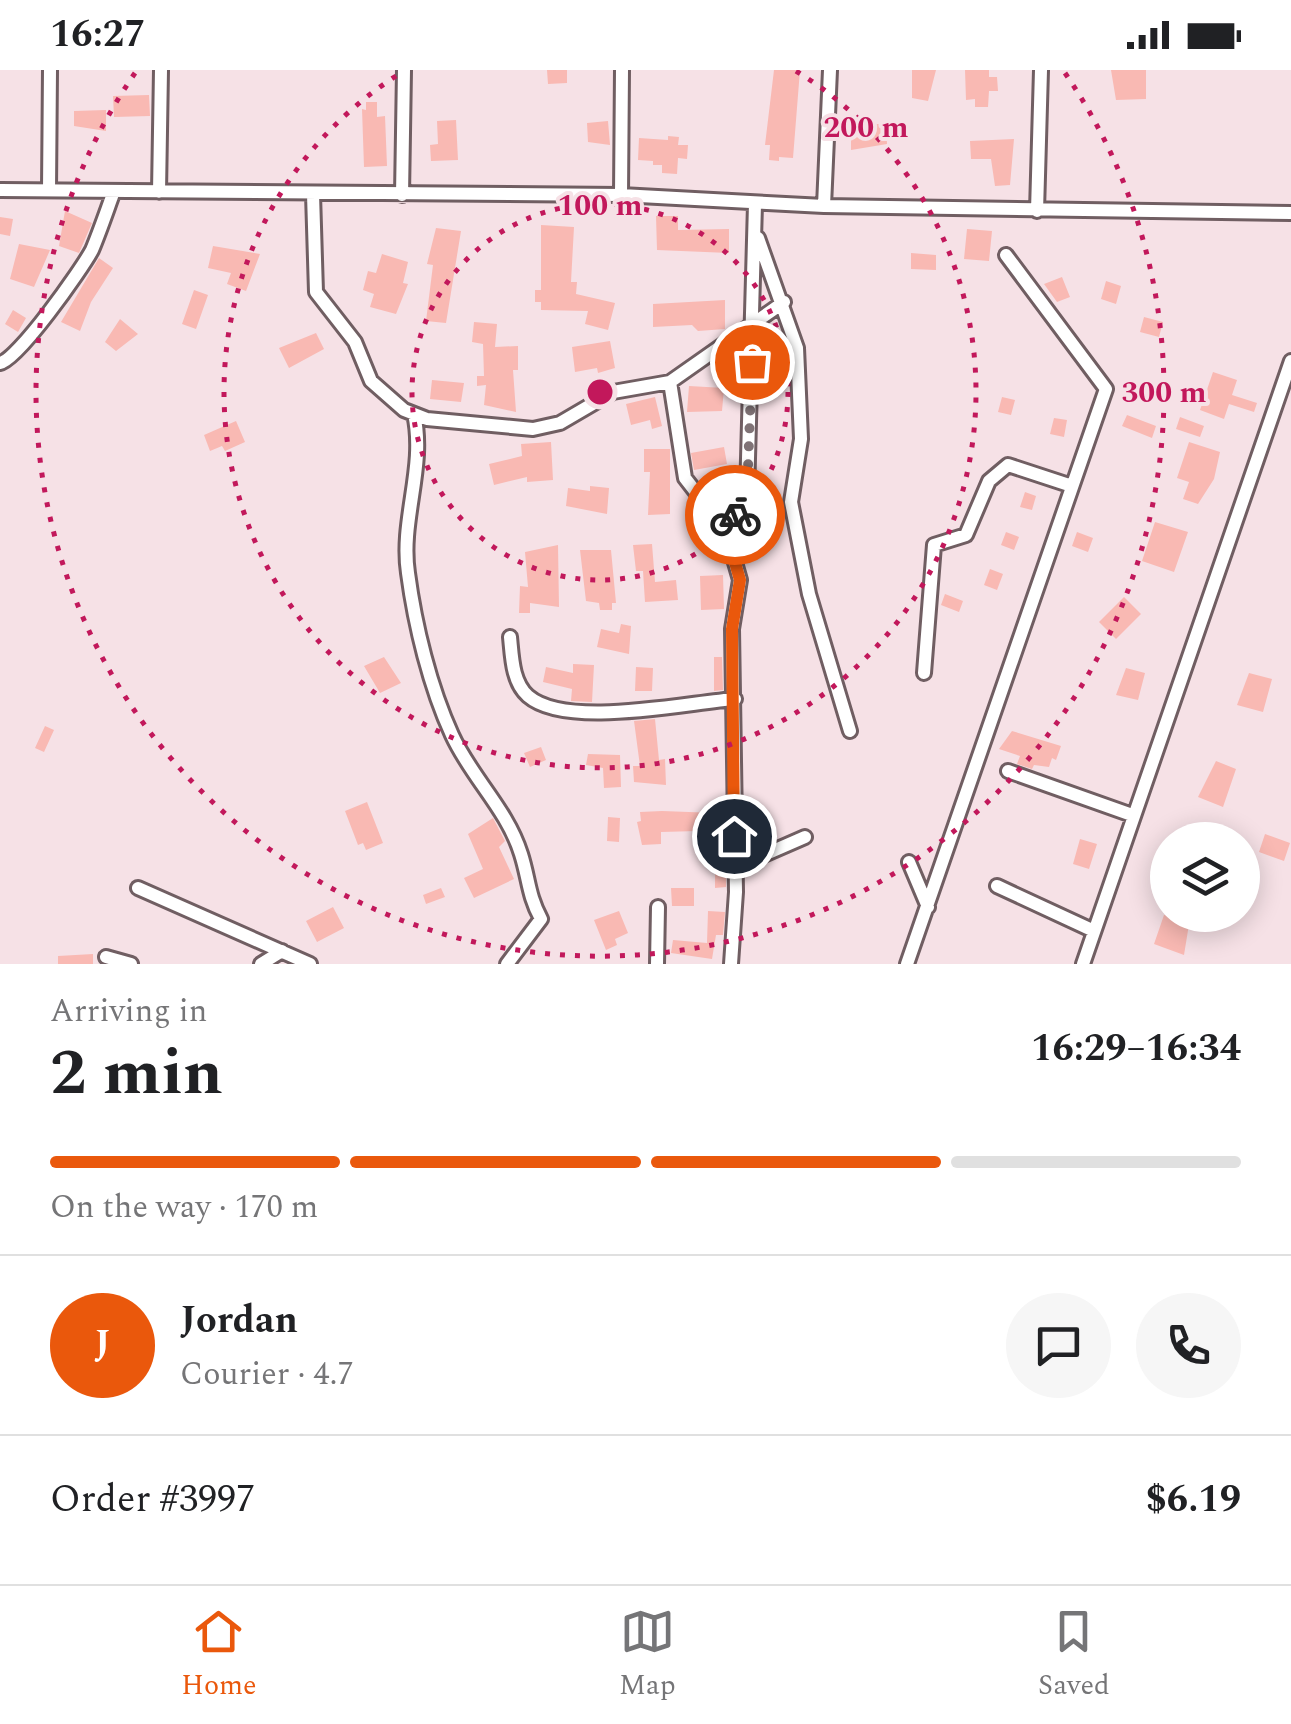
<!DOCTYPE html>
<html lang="en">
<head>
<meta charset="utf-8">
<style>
	body { margin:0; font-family:Spectral,serif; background:#f6f6f6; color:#202124; height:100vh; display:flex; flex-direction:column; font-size:38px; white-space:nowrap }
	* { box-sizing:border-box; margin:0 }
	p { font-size:32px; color:#757577 }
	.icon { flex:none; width:55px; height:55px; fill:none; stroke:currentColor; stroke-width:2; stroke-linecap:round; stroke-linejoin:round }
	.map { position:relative; height:894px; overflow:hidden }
	.side { display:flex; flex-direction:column; background:#fff; flex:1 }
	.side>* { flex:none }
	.fabs { position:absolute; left:1150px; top:752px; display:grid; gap:20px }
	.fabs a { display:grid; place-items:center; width:110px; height:110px; border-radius:50%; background:#fff; box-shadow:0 5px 25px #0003; font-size:50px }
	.pin { position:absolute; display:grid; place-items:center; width:85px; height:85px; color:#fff; margin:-42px; border:5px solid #fff; border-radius:50%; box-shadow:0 2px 10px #0007 }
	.courier { position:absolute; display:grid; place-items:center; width:100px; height:100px; margin:-50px; border:8px solid #ea580c; border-radius:50%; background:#fff; color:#222; box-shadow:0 2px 12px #0007 }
	.summary em { font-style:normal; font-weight:700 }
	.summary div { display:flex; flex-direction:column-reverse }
	.summary { display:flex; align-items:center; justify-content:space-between; height:170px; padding:0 50px }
	h1 { font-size:65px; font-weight:700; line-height:75px }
	.bar { display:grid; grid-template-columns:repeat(4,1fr); gap:15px 10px; align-content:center; height:120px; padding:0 50px }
	.bar i { height:12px; border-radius:8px; background:#e0e0e0 }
	.bar .on { background:#ea580c }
	.bar p { grid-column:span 4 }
	.line { display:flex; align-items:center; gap:25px; padding:0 50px; border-top:2px solid #e0e0e0 }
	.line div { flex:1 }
	.round { display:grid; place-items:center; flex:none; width:105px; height:105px; border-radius:52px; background:#f6f6f6 }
	.status { display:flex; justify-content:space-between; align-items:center; height:70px; padding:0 50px; background:#fff; direction:ltr }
	.status svg { height:28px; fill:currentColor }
	.dock { display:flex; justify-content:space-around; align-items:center; height:140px; border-top:2px solid #e0e0e0; background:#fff; font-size:28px; color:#757577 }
	.dock a { display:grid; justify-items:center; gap:5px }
	.dock .on { color:#ea580c }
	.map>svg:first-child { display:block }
	.building { fill:#f9b9b3 }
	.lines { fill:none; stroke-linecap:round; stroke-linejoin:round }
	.street-casing { stroke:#705e62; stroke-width:18 }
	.street { stroke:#fff; stroke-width:12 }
	.done { stroke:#807376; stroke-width:10; stroke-dasharray:0 18 }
	.route { stroke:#ea580c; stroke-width:12 }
	.ring { fill:none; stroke:#c2185b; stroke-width:5; stroke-dasharray:5 10 }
	.centre { fill:#c2185b; stroke:#f6e1e6; stroke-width:5 }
	.ring-label { font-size:30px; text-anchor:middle; font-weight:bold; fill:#c2185b; stroke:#f6e1e6; stroke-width:8; stroke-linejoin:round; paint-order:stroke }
</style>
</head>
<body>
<div class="status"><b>16:27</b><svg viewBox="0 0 49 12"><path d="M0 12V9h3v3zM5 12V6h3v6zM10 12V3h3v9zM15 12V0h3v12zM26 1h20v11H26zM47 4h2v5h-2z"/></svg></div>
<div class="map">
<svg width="1291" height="894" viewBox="0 0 1291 894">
	<rect width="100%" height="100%" fill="#f6e1e6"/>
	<path class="building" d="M547,0H567V13L548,14Z
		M774,0H800L793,88L779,87V91L769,90L770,75H765Z
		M912,0H936L928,31L912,28Z
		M965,0H989V7H997L998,21H989L988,37H975V29L966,30Z
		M1111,0H1146V29L1116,30Z
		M149,25L150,46L114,47L113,26Z
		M366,32H377V47L385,46L387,96L364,97L362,39L366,40Z
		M106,40V61L74,56V41Z
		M456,50L458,90L431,91L430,75L438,74L437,51Z
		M608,51L610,75L588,72L587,53Z
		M851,54H886L887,74L851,80Z
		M668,66L679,67L678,75H688L687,89L678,88L677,104L662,103V95H653V91L638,90L639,68L668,70Z
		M1014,69L1010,115L995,116L991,89H971L970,71Z
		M65,141L92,153L79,183L59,176Z
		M656,146H678V160L729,159V183L657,180Z
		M0,147L13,149L10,166L0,164Z
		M541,155L574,157L571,212H577L576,224L615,233L608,260L585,254L588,241L541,240V232H535V220H541Z
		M436,158L461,161L446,253L426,251L433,195L427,194Z
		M967,159L992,161L989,191L964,189Z
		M19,174L50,180L34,217L10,209Z
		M213,176L260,184L246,221L227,214L231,203L208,198Z
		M911,183L936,185V200L911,199Z
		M382,184L408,192L403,213L408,214L396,244L370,237L374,224L363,220L368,201L376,203Z
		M99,188L113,198L91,232L80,261L61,252Z
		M1062,207L1070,227L1057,232L1044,214Z
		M1106,211L1121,216L1116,234L1101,229Z
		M194,220L208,225L196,259L182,254Z
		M725,230V259L698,261L692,255L653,257V234Z
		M13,240L26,248L18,262L5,254Z
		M1144,247L1163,252L1159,267L1140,262Z
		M120,249L138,264L116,281L105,272Z
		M474,252L497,254L495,277L518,276V300H513L516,342L484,335L486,315L477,316V306H484L483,274L472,272Z
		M316,263L324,279L289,298L279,278Z
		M610,271L615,298L598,303L597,298L575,302L572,277Z
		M1213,302L1237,310L1232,325L1257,333L1254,342L1229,334L1224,349L1200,340Z
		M432,310L464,313L461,332L430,329Z
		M689,316L724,318L722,341L687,342Z
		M655,327L662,356L652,359L650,350L631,355L626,334Z
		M1002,327L1015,330L1011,345L998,342Z
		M1127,345L1156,356L1152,368L1122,356Z
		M1180,347L1204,356L1200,367L1176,359Z
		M1054,348L1067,350L1064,367L1050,364Z
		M236,351L245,372L225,381L222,376L210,381L204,365Z
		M551,372L553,410L527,412V407L494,415L489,394L522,386L521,374Z
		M1189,372L1220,382L1214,409L1198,434L1183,429L1189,412L1177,408Z
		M724,377L727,394L694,400L691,383Z
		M644,379H670V444L648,445L650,402H644Z
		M590,416L609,418L607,444L566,436L568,418L590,421Z
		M1025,422L1036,426L1032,440L1020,437Z
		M1155,452L1188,462L1174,502L1142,491Z
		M1006,462L1019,467L1014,480L1001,475Z
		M1077,462L1093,468L1088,482L1072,476Z
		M652,474L655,512L676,510L678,530L645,532L643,501H636L633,475Z
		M558,475L559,537L530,533V543H519L520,516L528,517L525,482Z
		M580,480H611L616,533H612V540H600L599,533L586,531Z
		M990,499L1003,504L997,520L984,515Z
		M723,505L724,539L701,540L700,506Z
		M945,524L963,531L959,542L941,535Z
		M1124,527L1141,544L1116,569L1099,552Z
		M621,554L631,556L629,584L597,577L601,559L619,563Z
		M384,587L401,613L380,623L364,596Z
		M714,587H722L723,620L714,621Z
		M573,594L594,595L592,632L571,631L572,619L543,612L546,597L573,603Z
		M636,597L653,598L652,621H635Z
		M1126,598L1145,603L1138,630L1116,625Z
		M1249,603L1272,609L1263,642L1237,635Z
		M655,649L659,690L665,689L666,715L634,712L633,696H640L634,651Z
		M45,656L54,660L44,682L35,678Z
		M1012,661L1061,676L1056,690L1052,688L1049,697L1034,695L1032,699L1017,694L1020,686L999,679Z
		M541,677L546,690L530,697L524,683Z
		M588,684L620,685L621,717L604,718L603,698L586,695Z
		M1216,691L1236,699L1223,737L1198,727Z
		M367,732L383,773L366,780L363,773L358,775L345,741Z
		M662,741L716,743V748H725V770L698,769V761L661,762V774L642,775L637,752L641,751L640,742Z
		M608,747L620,748L619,772L607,771Z
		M493,748L505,771L499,777L514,809L474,828L464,808L483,799L468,764Z
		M1265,764L1290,773L1284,791L1259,782Z
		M1080,769L1097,774L1089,799L1073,794Z
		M715,795H726V817L715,818Z
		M441,818L445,827L426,834L423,825Z
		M671,818H694V836H672Z
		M333,837L344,858L317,872L306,851Z
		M619,841L628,863L615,869L617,875L606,880L594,850Z
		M708,841L725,842L723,865H716L712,889L671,883L673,870L707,873Z
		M1164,845L1190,848L1184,885L1154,874Z
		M93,884V894H58V886Z"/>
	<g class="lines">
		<defs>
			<path id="street" d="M0,120L621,125L824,136L1291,143
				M49,120L50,0
				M159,122L161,0
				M313,124L316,222L355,272L371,311L404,340L427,349L533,359L560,353L613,322L670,312L784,232
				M402,125L404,0
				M621,125L622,0
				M824,136L830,0
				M1037,141L1041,0
				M758,168L797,278L801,369L791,432L809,524L850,661
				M0,293C17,291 82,199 92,180C100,161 107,140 114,121
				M670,312L685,408L726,461
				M414,344C426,397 400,450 408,503C415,556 430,617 452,665C471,707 507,739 521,784C529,809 528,825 541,849L507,894
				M510,567C512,586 512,612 528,626C566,659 684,633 735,629
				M924,603L934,475L966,465L989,411L1008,395L1072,416
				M1008,701L1132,745
				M909,792L928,837
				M736,797L805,767
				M997,816L1094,861
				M138,818L310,894
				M106,887L131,894
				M261,894L282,881
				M657,894L658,837
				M731,894L736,822L732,559L740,510L726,461L747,425L755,134
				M907,894L1106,319L1006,185
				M1083,894L1291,291"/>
		</defs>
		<use href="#street" class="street-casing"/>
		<use href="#street" class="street"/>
	</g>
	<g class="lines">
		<path class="done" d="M735,445L747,425L752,292"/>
		<path class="route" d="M734,766L732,559L740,510L726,461L735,445"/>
	</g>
	<g class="ring">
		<circle cx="600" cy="322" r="188"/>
		<path d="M796 1A376 376 0 1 1 404 1"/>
		<path d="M1065 3A564 564 0 1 1 135 3"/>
	</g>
	<circle cx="600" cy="322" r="15" class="centre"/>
	<g class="ring-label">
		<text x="866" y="67">200 m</text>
		<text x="600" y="145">100 m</text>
		<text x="1164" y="332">300 m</text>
	</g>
</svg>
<div class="fabs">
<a><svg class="icon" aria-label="layers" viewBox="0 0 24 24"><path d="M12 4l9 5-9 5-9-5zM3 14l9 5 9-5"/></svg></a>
</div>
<div class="pin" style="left:752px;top:292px;background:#ea580c"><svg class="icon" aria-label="bag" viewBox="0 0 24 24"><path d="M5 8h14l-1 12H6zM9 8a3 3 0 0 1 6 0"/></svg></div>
<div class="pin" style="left:734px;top:766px;background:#1f2937"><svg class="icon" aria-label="home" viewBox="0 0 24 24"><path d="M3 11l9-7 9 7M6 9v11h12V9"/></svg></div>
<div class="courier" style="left:735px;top:445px"><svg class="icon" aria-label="bike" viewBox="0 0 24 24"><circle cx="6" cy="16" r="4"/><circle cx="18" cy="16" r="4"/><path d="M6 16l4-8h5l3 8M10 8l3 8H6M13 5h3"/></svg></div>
</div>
<section class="side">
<div class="summary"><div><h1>2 min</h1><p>Arriving in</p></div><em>16:29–16:34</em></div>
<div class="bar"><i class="on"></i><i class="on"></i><i class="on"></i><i></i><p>On the way · 170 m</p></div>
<div class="line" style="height:180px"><b class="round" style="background:#ea580c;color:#fff">J</b><div><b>Jordan</b><p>Courier · 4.7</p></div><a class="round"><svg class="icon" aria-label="chat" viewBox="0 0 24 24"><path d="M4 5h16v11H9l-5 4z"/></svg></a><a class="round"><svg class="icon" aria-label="phone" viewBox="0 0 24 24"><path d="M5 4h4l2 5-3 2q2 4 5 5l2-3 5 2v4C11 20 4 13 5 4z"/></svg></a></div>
<div class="line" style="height:130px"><div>Order #3997</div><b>$6.19</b></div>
</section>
<nav class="dock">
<a class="on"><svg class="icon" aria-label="home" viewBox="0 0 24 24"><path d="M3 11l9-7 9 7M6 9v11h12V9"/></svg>Home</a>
<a><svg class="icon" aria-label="map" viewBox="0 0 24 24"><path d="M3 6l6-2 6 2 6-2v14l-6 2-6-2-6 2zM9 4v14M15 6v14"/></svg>Map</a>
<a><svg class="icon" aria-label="saved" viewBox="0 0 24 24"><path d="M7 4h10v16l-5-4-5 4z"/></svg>Saved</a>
</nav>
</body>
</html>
